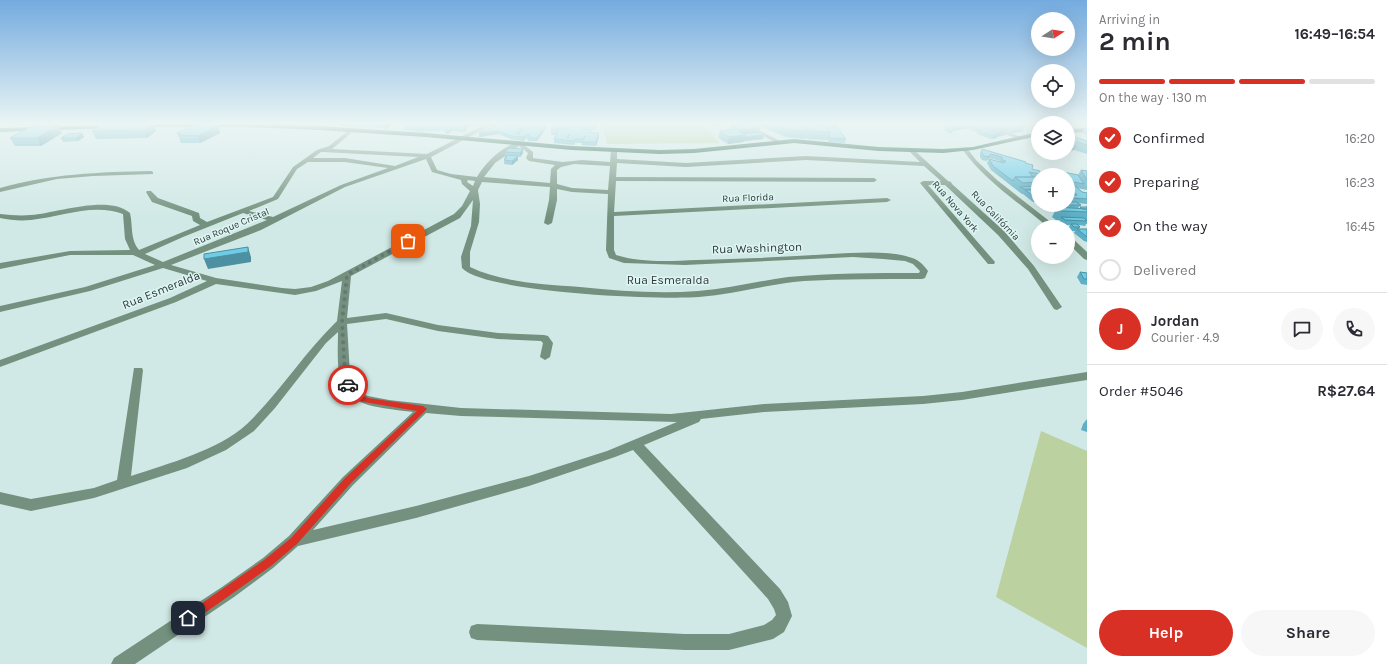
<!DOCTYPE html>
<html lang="en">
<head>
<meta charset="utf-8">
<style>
	body { margin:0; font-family:Karla,sans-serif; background:#f7f7f7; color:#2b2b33; height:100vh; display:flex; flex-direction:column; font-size:15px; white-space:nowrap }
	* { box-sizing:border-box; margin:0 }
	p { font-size:13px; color:#7c7c81 }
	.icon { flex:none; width:22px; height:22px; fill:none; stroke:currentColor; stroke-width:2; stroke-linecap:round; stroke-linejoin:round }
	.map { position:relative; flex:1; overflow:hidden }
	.side { display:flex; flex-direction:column; background:#fff; width:300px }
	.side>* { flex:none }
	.needle { width:26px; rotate:78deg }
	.buttons { position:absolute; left:1031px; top:12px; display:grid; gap:8px }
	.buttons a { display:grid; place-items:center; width:44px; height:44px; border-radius:50%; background:#fff; box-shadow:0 4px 16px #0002; font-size:20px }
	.pin { position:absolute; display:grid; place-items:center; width:34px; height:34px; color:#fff; margin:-17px; border-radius:8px; box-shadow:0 2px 6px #0006 }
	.courier { position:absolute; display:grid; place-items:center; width:40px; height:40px; margin:-20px; border:3px solid #d93025; border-radius:50%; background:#fff; color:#222; box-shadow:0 1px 5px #0007 }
	.head em { font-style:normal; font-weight:700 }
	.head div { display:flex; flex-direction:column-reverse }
	.head { display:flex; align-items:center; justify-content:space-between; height:68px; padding:0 12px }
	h1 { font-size:26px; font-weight:700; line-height:30px }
	.bar { display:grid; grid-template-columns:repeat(4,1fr); gap:6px 4px; align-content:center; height:48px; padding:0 12px }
	.bar i { height:5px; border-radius:3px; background:#e1e1e2 }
	.bar .on { background:#d93025 }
	.bar p { grid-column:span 4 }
	.line { display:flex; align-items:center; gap:10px; padding:0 12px; border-top:1px solid #e1e1e2 }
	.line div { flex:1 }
	.round { display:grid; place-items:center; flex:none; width:42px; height:42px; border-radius:21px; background:#f7f7f7 }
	ol { padding:0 12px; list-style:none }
	li { display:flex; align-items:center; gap:12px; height:44px }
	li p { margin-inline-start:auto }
	li .icon { padding:4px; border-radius:50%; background:#d93025; color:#fff; stroke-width:4 }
	li:last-child { color:#7c7c81 }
	li i { width:22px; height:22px; border:2px solid #e1e1e2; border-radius:50% }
	.action { display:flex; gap:8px; margin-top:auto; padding:8px 12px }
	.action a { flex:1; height:46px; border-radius:24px; background:#d93025; color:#fff; font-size:16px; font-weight:700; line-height:46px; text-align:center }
	.action a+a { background:#f7f7f7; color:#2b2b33 }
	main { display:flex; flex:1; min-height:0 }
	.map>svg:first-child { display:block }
	.green { fill:#bbd19f }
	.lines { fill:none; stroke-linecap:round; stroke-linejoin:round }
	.minor { fill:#73917e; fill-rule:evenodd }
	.major { fill:#084d2f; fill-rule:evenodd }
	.wall { fill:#5eb0c7; fill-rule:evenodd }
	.shaded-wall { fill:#4c90a2 }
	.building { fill:#6dcde7; stroke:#4c90a2; fill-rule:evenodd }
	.route { fill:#d93025 }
	.done { stroke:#687674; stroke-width:4; stroke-dasharray:0 7.2 }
	.labels { text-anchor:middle; stroke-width:3; stroke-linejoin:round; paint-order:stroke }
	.far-street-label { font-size:10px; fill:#2f3837; stroke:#def6f3 }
	.street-label { font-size:12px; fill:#2f3837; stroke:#def6f3 }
</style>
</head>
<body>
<main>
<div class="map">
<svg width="1087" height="664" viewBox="0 0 1087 664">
	<rect width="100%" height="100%" fill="#d1e9e6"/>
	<path class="green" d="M602,124H702L720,143L607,144Z
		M1041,431L1087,451V648L996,597Z"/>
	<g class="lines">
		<path class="minor" d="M486,124H494L431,157L437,170L451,174L477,177C486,162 502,147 519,141L533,152V158L563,162L582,160L610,162L611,150L614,148L617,150V159L686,163L806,156L920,162L909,151L914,150L948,181L951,182L952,184L1004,231L1034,266L1062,307L1057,310L1054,309L1028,269L998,235L945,185H928L995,262L994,264H988L920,183L923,181H941L924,166L806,160L686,167L617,163L616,177L874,178L877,180L874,182L616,181L614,212L887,198L891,200L887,202L614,216V250L616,255C641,263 671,261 697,260C742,259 786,257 831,254C854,253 887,250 909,257C918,259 923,264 928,271L925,278L922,279C883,279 843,279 804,281C769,284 735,294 699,297C661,300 485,293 462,268L461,257L471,226L473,200L460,218L351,276L347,318L386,313L438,325L498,333L544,335L548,336L553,343L550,357L545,360L540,357L543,343L541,341L498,339L438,331L386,319L347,324L350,374L353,386L358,392L368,396L389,400L461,408L671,414L764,404L923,396L962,392L1087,372V380L962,400L923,404L764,412L701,419L699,422L644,445L780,589L788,602L792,616L784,632L773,639L729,650H685L477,640L471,638L469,632L471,626L477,624L685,634H729L764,625L772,620L776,615L774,609L768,599L633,450L615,457L529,486L416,518L298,546L273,568L234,597L135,664H111L114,658L222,587L263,558L289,536L343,477L413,412C393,409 351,408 343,387C336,371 338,349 338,332L326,343L275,408L254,431L226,450L187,468L94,498L31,511L0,504V492L31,499L94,488L117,480L134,368H142L143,370L131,476C167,464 219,450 247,424C280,392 304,353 337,321L342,281L316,291L295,295L216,284L176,302L0,367V360L170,298L207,281L163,268L90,291L0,312V306L85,287L155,265L133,255H70L0,269V263L70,251L130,250L125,239L123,214C93,203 61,217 31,220C20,221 10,220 0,218V214C10,215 20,216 31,215C56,213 109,194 130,213C133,226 130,240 139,250L200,225L193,221L192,216L152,202L146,192L147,191H151L158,198L199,213L200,218L207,222L273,197L293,167L317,150L329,146L350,129L355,130L332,149L427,154ZM519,146L528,153L526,158L529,161L555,165L551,169L550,183L484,177L495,163ZM321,152H323L418,157L395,166L345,158H313ZM426,159L432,172L461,180L462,184L470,191L462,206L454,214L328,281L311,287L295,289L282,288L216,278L171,265L261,230L345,187ZM308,162H345L388,168L341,185L273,217L249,211L278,199L297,169ZM574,164L610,166L608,190L572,188L557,184V170L561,167ZM468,180L475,181L473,186L467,182ZM482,182L550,187L549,200L544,223L548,225L552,223L557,200V189L572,192L608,194L606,250L609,258L624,263L685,265L853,257L883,259L905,261L913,264L920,271L919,273C875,273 831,273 788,277C758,281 728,289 698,291C659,294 619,291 580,287C542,284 504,283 470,267V252L479,222L480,204L478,190ZM243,213L267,220L163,262L145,254L183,237ZM426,413L461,416L677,422L607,451L529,476L416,506L313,530L353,485Z
			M739,124H747L780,141L775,142Z
			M978,124H987L1021,137L1016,138Z
			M963,148H967L976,160L997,180L1057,227H1048C1018,202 985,181 962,149Z
			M151,171L153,172V174L93,176L57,179L0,192V188C50,174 99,172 151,171Z
			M1068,237H1071L1087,252V260L1084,259L1068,243Z"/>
		<path class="major" d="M140,124H262L319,126L426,133L572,146L660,150L694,149L794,139L879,147L943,149L973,147L1038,132V136L973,150L943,153L879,151L794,143L694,153L660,154L572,150L426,137L319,130L247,127H138V125Z
			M114,125V127L112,128L0,132V128Z
			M1087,128V132L1068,133V129Z"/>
	</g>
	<path class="wall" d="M30,124H41L39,125L31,126Z
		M41,124H77L42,125Z
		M115,124H153L156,131L147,138L96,139L92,131Z
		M342,124H355L351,126H342Z
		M355,124H392L387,129L371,126V125L369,128L362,127V126L361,127H355Z
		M399,124H484L479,126H473L471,127H466L467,130L464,132L452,131L448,134H445V131H442L441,129L439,131H424V130L422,132L404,130V126H400Z
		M492,124H520V125V124H549L547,125V127L537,141H528V139H525L523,141L511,139L498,134L479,137L492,127Z
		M551,124H598L595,130H591V133H599V137L596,146L582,145V142V143H575L574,145L554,143V139L556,135H551ZM563,126V128H568V129L562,128Z
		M709,124H729L711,126Z
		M731,124L759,132L764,135L763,139L744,141L743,142L728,144L718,138L720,131L730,129Z
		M755,124H833L839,128L838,130L846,139L845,143L829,142L828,140L807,139L805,137V139L786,137Z
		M946,124H1026L1022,132L1012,133L1007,131L1005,135L997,137V138L991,139L977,134V132L969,130L970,128L953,131L952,133H948L944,129L945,125H948Z
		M1086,125H1087V135L1082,133Z
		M1038,129V139L1031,137L1035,130Z
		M62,133L41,146H15L10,138Z
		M82,133L84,137L78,141L63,142L61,138Z
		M177,133H220L200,143H181Z
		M1068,135L1087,141V154L1074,150L1068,152Z
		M523,149V153L520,157H518V160L512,165L504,164L505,152Z
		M982,149L1026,162V163L1032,169L1040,174L1039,175H1038V202H1033L1023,194H1022L1018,191L991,170L987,163L989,159L1000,162V161L989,158L986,161L982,160L980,157V153Z
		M1081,170L1087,171V190L1077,188L1082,192L1087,193V204L1078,203L1081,205L1078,208H1080V207H1086L1087,205V224H1086L1085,226L1079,225L1080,227L1079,229H1087V242L1084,241L1074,233L1075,231H1071L1068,229L1070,225H1063L1059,222L1060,220H1056L1052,217L1056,209H1042L1037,205L1038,204V205H1068V195H1070L1068,193V175H1078Z
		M1080,272L1087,273V285L1081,284L1077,277Z
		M1087,419V432L1081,430L1083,424Z"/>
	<path class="shaded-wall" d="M152,124H153L156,131L147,138L144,130Z
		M369,124H371V125L369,128Z
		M387,124H392L387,129L386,125Z
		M425,124H429L423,127L424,130L422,132L421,128Z
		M442,124H445L441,127V129L439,131V127Z
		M546,124H547V127L537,141V138Z
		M560,124H563V126L558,136V128Z
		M973,124L972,126H971L970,128L953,131L954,129L951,127Z
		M1026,124L1022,132L1012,133L1016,126Z
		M58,125L62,133L41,146L37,138Z
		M218,125L220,133L200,143L198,136Z
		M466,126L467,130L464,132V128Z
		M524,126V129L522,133L516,136L518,129Z
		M452,127V131L448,134V131Z
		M760,128L758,136L764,135L763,139L744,141L743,142L728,144L729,137L738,130Z
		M1009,128L1005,135L997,137V138L991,139L993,135L997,134L999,129Z
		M498,131V134L479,137V133Z
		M82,133L84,137L78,141L76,138Z
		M599,133V137L596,146V142Z
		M525,135V139L523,141V137Z
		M1077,146L1074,150L1068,152V149Z
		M523,149V153L520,157V153Z
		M991,154L989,158L986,161L988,157Z
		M518,156V160L512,165V161Z
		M248,247L251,257V262L208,269L204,259Z"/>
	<path class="building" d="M103,124H152L144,130L92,131Z
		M196,124H203L218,125L198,136L178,135L181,134L177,133Z
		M379,124H387L386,125Z
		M407,124H416L415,125H416L417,124H425L421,128L404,127Z
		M425,124H442L439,127H423Z
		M444,124H463L462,125L466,126L464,128L452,127L448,131L445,130L447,128L441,127Z
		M492,124H517L516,125H510L515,127L521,124H546L537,138L528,137L530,135H525L523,137L511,136L498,131L479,133L496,126L492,125ZM533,125L540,126L539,127H532L531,128H524L519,134H516L522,130L518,129L524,126L531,128Z
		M552,124H560L558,128H551Z
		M583,124H597L596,127L582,125Z
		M731,124H752L760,128L738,130L745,135L729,137L720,131L738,129Z
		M774,124H800L802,125L807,131L788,130Z
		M803,124H822L830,132L809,131Z
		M825,124H833L836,125L839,128Z
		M954,124H973L951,127L954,129H950L945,125Z
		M985,124H998L1009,128L999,129Z
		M1011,124H1026L1016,126Z
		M58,125L37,138H10L29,128Z
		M976,125L998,134L993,135L978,130H982L971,126Z
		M568,127H582L581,129L591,130L590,133H599L596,142H582L585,136L582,139H575L574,141L554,139L560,128L568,129ZM568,135H570L568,138H567Z
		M826,128H837L846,139L830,138L829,136L830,132Z
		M759,132L764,135L744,137L745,135L743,134Z
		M82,133L76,138H61L68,134Z
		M1068,135L1087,141V145L1068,139Z
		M1068,144L1077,146L1068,149Z
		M509,148L523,149L520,153L505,152Z
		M982,149L1026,162L1025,163L1033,165L1032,169L1040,171V174L1029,172L1033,177H1015L1013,181L993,166L989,159L1004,163L1006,161L1002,160V157L991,154L988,157L984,156L982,153Z
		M507,155L518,156L512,161L504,160L507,157H505Z
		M1081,170L1087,171V180Z
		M1063,172L1078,175L1084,184L1068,181V175H1059Z
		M1015,177H1038V182L1023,183Z
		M1068,184H1073L1082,192L1087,193V199L1071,198L1068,196V195H1077L1068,187Z
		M1038,186V189H1024L1020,187Z
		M1025,190H1038V197H1035Z
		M1068,202H1076L1081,205H1068Z
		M1057,207L1087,209V212L1061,211Z
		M1080,207H1087V209H1083Z
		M1061,217L1084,218L1087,221L1065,220Z
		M1071,224H1077L1080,227H1074Z
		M1077,229H1087V237Z
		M248,247V252L204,259V254Z
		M1080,272L1087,273V279H1084Z"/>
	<linearGradient id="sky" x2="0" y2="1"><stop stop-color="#74abdf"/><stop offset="0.57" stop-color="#eaf5f4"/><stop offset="1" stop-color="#eaf5f4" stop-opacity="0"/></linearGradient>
	<rect width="1087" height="217" fill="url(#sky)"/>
	<path class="route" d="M345,383H350L356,393L368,398L423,406L427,409L351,483L297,544L271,566L192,622L188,623L185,622L183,618L185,615L264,560L291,538L345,478L417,411L364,402L351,397L344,385Z"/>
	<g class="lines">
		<path class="done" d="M348,385L345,374L342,322L347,275L408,241"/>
	</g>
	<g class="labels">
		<g class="far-street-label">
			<text transform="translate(748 197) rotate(-2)" y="4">Rua Florida</text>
			<text transform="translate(956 206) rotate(49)" y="4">Rua Nova York</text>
			<text transform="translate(996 215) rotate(46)" y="4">Rua Califórnia</text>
			<text transform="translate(231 226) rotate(-23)" y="4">Rua Roque Cristal</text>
		</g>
		<g class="street-label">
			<text transform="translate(757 248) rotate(-2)" y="4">Rua Washington</text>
			<text x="668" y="284">Rua Esmeralda</text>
			<text transform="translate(161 290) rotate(-22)" y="4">Rua Esmeralda</text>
		</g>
	</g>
</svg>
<div class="buttons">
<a><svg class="needle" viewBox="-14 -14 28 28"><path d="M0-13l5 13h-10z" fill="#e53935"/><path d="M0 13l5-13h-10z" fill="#7c7c81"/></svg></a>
<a><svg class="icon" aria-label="locate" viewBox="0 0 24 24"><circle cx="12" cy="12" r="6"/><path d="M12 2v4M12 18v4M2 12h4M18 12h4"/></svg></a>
<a><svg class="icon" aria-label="layers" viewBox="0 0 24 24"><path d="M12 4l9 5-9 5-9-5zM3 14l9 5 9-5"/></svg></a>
<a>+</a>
<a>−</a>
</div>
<div class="pin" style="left:408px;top:241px;background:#ea580c"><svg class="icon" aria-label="bag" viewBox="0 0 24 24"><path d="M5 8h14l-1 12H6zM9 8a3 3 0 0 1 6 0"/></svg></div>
<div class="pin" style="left:188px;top:618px;background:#1f2937"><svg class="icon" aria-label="home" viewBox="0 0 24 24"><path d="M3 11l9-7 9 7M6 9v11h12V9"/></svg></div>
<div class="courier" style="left:348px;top:385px"><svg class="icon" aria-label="car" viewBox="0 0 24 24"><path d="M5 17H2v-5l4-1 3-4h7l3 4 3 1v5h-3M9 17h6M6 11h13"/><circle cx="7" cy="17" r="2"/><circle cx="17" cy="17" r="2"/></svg></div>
</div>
<section class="side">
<div class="head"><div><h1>2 min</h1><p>Arriving in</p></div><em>16:49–16:54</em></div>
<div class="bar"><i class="on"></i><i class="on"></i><i class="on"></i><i></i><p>On the way · 130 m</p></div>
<ol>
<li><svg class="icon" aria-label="check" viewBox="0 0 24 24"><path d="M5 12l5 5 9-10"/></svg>Confirmed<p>16:20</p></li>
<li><svg class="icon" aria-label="check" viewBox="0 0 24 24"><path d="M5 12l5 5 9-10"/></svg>Preparing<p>16:23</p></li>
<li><svg class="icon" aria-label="check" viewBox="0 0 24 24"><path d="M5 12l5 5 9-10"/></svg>On the way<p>16:45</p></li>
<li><i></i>Delivered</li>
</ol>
<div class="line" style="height:72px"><b class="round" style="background:#d93025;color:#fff">J</b><div><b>Jordan</b><p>Courier · 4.9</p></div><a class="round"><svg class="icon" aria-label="chat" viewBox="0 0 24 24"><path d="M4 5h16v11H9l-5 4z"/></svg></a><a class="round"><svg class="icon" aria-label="phone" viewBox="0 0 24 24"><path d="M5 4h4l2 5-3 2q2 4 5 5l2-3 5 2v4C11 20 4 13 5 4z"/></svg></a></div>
<div class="line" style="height:52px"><div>Order #5046</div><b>R$27.64</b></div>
<div class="action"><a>Help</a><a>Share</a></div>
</section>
</main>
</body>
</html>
